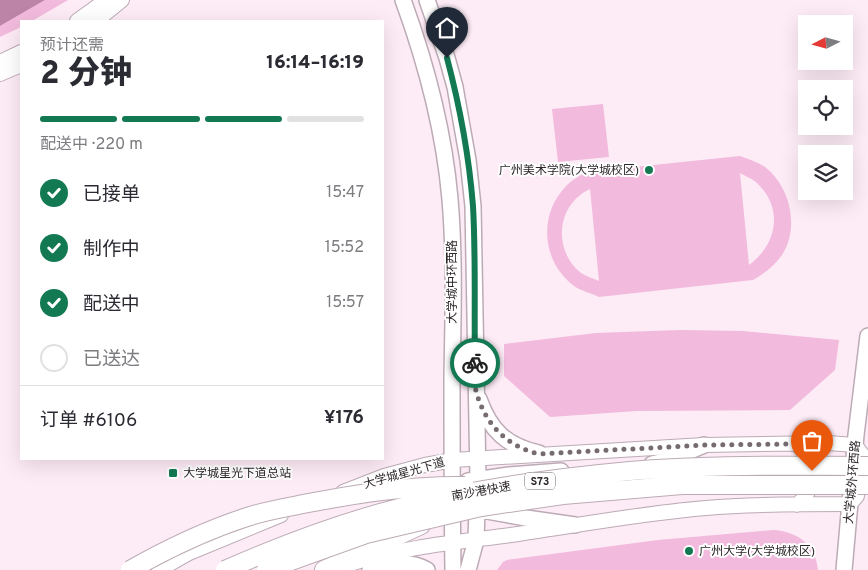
<!DOCTYPE html>
<html lang="zh">
<head>
<meta charset="utf-8">
<style>
	body { margin:0; font-family:Overpass,"Noto Sans SC",sans-serif; background:#f2f2f3; color:#2b2b33; height:100vh; display:flex; flex-direction:column; font-size:19px; white-space:nowrap }
	* { box-sizing:border-box; margin:0 }
	p { font-size:16px; color:#7c7c81 }
	.icon { flex:none; width:28px; height:28px; fill:none; stroke:currentColor; stroke-width:2; stroke-linecap:round; stroke-linejoin:round }
	.map { position:relative; flex:1; overflow:hidden }
	.panel { position:absolute; left:20px; top:20px; width:364px; height:440px; display:flex; flex-direction:column; background:#fff; border-radius:0px; box-shadow:0 5px 20px #0002 }
	.panel>* { flex:none }
	.needle { width:32px; rotate:264deg }
	.tools { position:absolute; left:798px; top:15px; display:grid; gap:10px }
	.tools a { display:grid; place-items:center; width:55px; height:55px; border-radius:0px; background:#fff; box-shadow:0 5px 20px #0002; font-size:25px }
	.pin { position:absolute; display:grid; place-items:center; width:42px; height:42px; color:#fff; margin:-51px -21px; border-radius:50% 50% 50% 0; rotate:-45deg; box-shadow:0 0 5px #0007 }
	.pin .icon { rotate:45deg }
	.courier { position:absolute; display:grid; place-items:center; width:50px; height:50px; margin:-25px; border:4px solid #127953; border-radius:50%; background:#fff; color:#222; box-shadow:0 1px 6px #0007 }
	.head em { font-style:normal; font-weight:800 }
	.head div { display:flex; flex-direction:column-reverse }
	.head { display:flex; align-items:center; justify-content:space-between; height:85px; padding:0 20px }
	h1 { font-size:32px; font-weight:800; line-height:38px }
	.bar { display:grid; grid-template-columns:repeat(4,1fr); gap:8px 5px; align-content:center; height:60px; padding:0 20px }
	.bar i { height:6px; border-radius:4px; background:#e1e1e2 }
	.bar .active { background:#127953 }
	.bar p { grid-column:span 4 }
	.line { display:flex; align-items:center; gap:12px; padding:0 20px; border-top:1px solid #e1e1e2 }
	.line div { flex:1 }
	ol { padding:0 20px; list-style:none }
	li { display:flex; align-items:center; gap:15px; height:55px }
	li p { margin-inline-start:auto }
	li .icon { padding:5px; border-radius:50%; background:#127953; color:#fff; stroke-width:4 }
	li:last-child { color:#7c7c81 }
	li i { width:28px; height:28px; border:2px solid #e1e1e2; border-radius:50% }
	.map>svg:first-child { display:block }
	.green { fill:#f2bbdd; fill-rule:evenodd }
	.water { fill:#bc85a8 }
	.lines { fill:none; stroke-linecap:round; stroke-linejoin:round }
	.secondary-casing { stroke:#bcabb5; stroke-width:16 }
	.primary-casing { stroke:#bcabb5; stroke-width:18 }
	.highway-casing { stroke:#bcabb5; stroke-width:20 }
	.secondary { stroke:#fff; stroke-width:14 }
	.primary { stroke:#fff; stroke-width:15 }
	.highway { stroke:#fff; stroke-width:18 }
	.highway-bridge-casing { stroke:#bcabb5; stroke-width:20; stroke-linecap:butt }
	.highway-bridge { stroke:#fff; stroke-width:18 }
	.done { stroke:#756b71; stroke-width:5; stroke-dasharray:0 9 }
	.route { stroke:#127953; stroke-width:6 }
	.poi-dot { fill:#127953; stroke:#fefefe; stroke-width:2 }
	.labels { text-anchor:middle; stroke-width:4; stroke-linejoin:round; paint-order:stroke }
	.shield { fill:#fefefe; stroke:#6b6769; stroke-width:1 }
	.shield-label { font-size:11px; font-weight:bold; fill:#2c2629 }
	.poi-label { font-size:12px; fill:#2c2629; stroke:#fefefe; text-anchor:start }
	.street-label { font-size:12px; fill:#2c2629; stroke:#fefefe }
</style>
</head>
<body>
<div class="map">
<svg width="868" height="570" viewBox="0 0 868 570">
	<rect width="100%" height="100%" fill="#fdebf6"/>
	<path class="green" d="M45,0H68L32,21H21V27L0,37V26Z
		M603,104L609,157L558,162L552,109Z
		M740,156C748,159 758,162 765,167C790,186 800,228 782,255C774,266 765,273 753,280L599,297C591,293 581,291 574,286C541,261 538,214 567,185C572,180 579,176 586,172ZM740,173C745,176 753,179 757,183C784,209 777,244 749,265ZM590,189L599,281C594,279 586,276 581,273C552,250 557,204 590,189Z
		M679,330L743,331L839,340L835,370L790,410L637,411L550,417L504,376V344L596,333Z
		M773,530C797,531 816,545 818,570H497L503,562L507,560L658,540Z"/>
	<path class="water" d="M0,0H45L0,26Z"/>
	<g class="lines">
		<defs>
			<path id="secondary" d="M77,21L106,0
				M96,21L122,0
				M0,62L21,52
				M0,74L21,65
				M797,444C817,464 819,485 797,505
				M343,492L384,476L425,465L453,460L704,445L828,443L855,445L868,462
				M350,564C406,546 460,542 518,534C580,525 643,513 706,508C753,504 802,504 850,504L857,496
				M159,570L189,553L281,515"/>
			<path id="primary" d="M403,0C426,63 444,131 450,199C455,258 453,318 452,377C452,441 452,506 453,570
				M427,0L447,58L455,87L468,160L473,206L478,479L476,540L468,570
				M479,399C490,430 506,446 539,453
				M652,464L669,460L704,445
				M468,481L509,475L561,471
				M481,510L526,518L575,525
				M370,570C390,564 409,559 427,570
				M844,570L856,435L868,336"/>
			<path id="highway" d="M324,570L421,525"/>
		</defs>
		<use href="#secondary" class="secondary-casing"/>
		<use href="#primary" class="primary-casing"/>
		<use href="#highway" class="highway-casing"/>
		<use href="#secondary" class="secondary"/>
		<use href="#primary" class="primary"/>
		<use href="#highway" class="highway"/>
		<defs>
			<path id="highway-bridge" d="M130,570C167,549 207,530 247,517C265,511 284,508 303,504C356,494 410,485 465,486
				M225,570C282,545 342,522 403,507C477,488 554,478 630,471C709,464 789,466 868,466
				M266,570L366,534L481,507L563,495L682,485H868"/>
		</defs>
		<use href="#highway-bridge" class="highway-bridge-casing"/>
		<use href="#highway-bridge" class="highway-bridge"/>
	</g>
	<g class="lines">
		<path class="done" d="M475,363C475,372 474,383 476,391C485,424 506,446 539,454L704,445L796,444L810,460L812,471"/>
		<path class="route" d="M447,58C460,107 469,156 473,206C476,258 474,311 475,363"/>
	</g>
	<g class="poi-dot">
		<circle cx="649" cy="170" r="5"/>
		<rect x="168" y="468" width="10" height="10" rx="2.5"/>
		<circle cx="689" cy="551" r="5"/>
	</g>
	<g class="labels">
		<rect class="shield" x="525" y="472.5" width="30" height="17" rx="4"/>
		<g class="shield-label">
			<text x="540" y="485">S73</text>
		</g>
		<g class="poi-label">
			<text x="639" y="174" text-anchor="end">广州美术学院(大学城校区)</text>
			<text x="183" y="477">大学城星光下道总站</text>
			<text x="699" y="555">广州大学(大学城校区)</text>
		</g>
		<g class="street-label">
			<text transform="translate(452 282) rotate(-90)" y="4">大学城中环西路</text>
			<text transform="translate(404 473) rotate(-16)" y="4">大学城星光下道</text>
			<text transform="translate(852 482) rotate(-85)" y="4">大学城外环西路</text>
			<text transform="translate(481 491) rotate(-10)" y="4">南沙港快速</text>
		</g>
	</g>
</svg>
<div class="tools">
<a><svg class="needle" viewBox="-14 -14 28 28"><path d="M0-13l5 13h-10z" fill="#e53935"/><path d="M0 13l5-13h-10z" fill="#7c7c81"/></svg></a>
<a><svg class="icon" aria-label="locate" viewBox="0 0 24 24"><circle cx="12" cy="12" r="6"/><path d="M12 2v4M12 18v4M2 12h4M18 12h4"/></svg></a>
<a><svg class="icon" aria-label="layers" viewBox="0 0 24 24"><path d="M12 4l9 5-9 5-9-5zM3 14l9 5 9-5"/></svg></a>
</div>
<div class="pin" style="left:812px;top:471px;background:#ea580c"><svg class="icon" aria-label="bag" viewBox="0 0 24 24"><path d="M5 8h14l-1 12H6zM9 8a3 3 0 0 1 6 0"/></svg></div>
<div class="pin" style="left:447px;top:58px;background:#1f2937"><svg class="icon" aria-label="home" viewBox="0 0 24 24"><path d="M3 11l9-7 9 7M6 9v11h12V9"/></svg></div>
<div class="courier" style="left:475px;top:363px"><svg class="icon" aria-label="bike" viewBox="0 0 24 24"><circle cx="6" cy="16" r="4"/><circle cx="18" cy="16" r="4"/><path d="M6 16l4-8h5l3 8M10 8l3 8H6M13 5h3"/></svg></div>
<section class="panel">
<div class="head"><div><h1>2 分钟</h1><p>预计还需</p></div><em>16:14–16:19</em></div>
<div class="bar"><i class="active"></i><i class="active"></i><i class="active"></i><i></i><p>配送中 · 220 m</p></div>
<ol>
<li><svg class="icon" aria-label="check" viewBox="0 0 24 24"><path d="M5 12l5 5 9-10"/></svg>已接单<p>15:47</p></li>
<li><svg class="icon" aria-label="check" viewBox="0 0 24 24"><path d="M5 12l5 5 9-10"/></svg>制作中<p>15:52</p></li>
<li><svg class="icon" aria-label="check" viewBox="0 0 24 24"><path d="M5 12l5 5 9-10"/></svg>配送中<p>15:57</p></li>
<li><i></i>已送达</li>
</ol>
<div class="line" style="height:65px"><div>订单 #6106</div><b>¥176</b></div>
</section>
</div>
</body>
</html>
